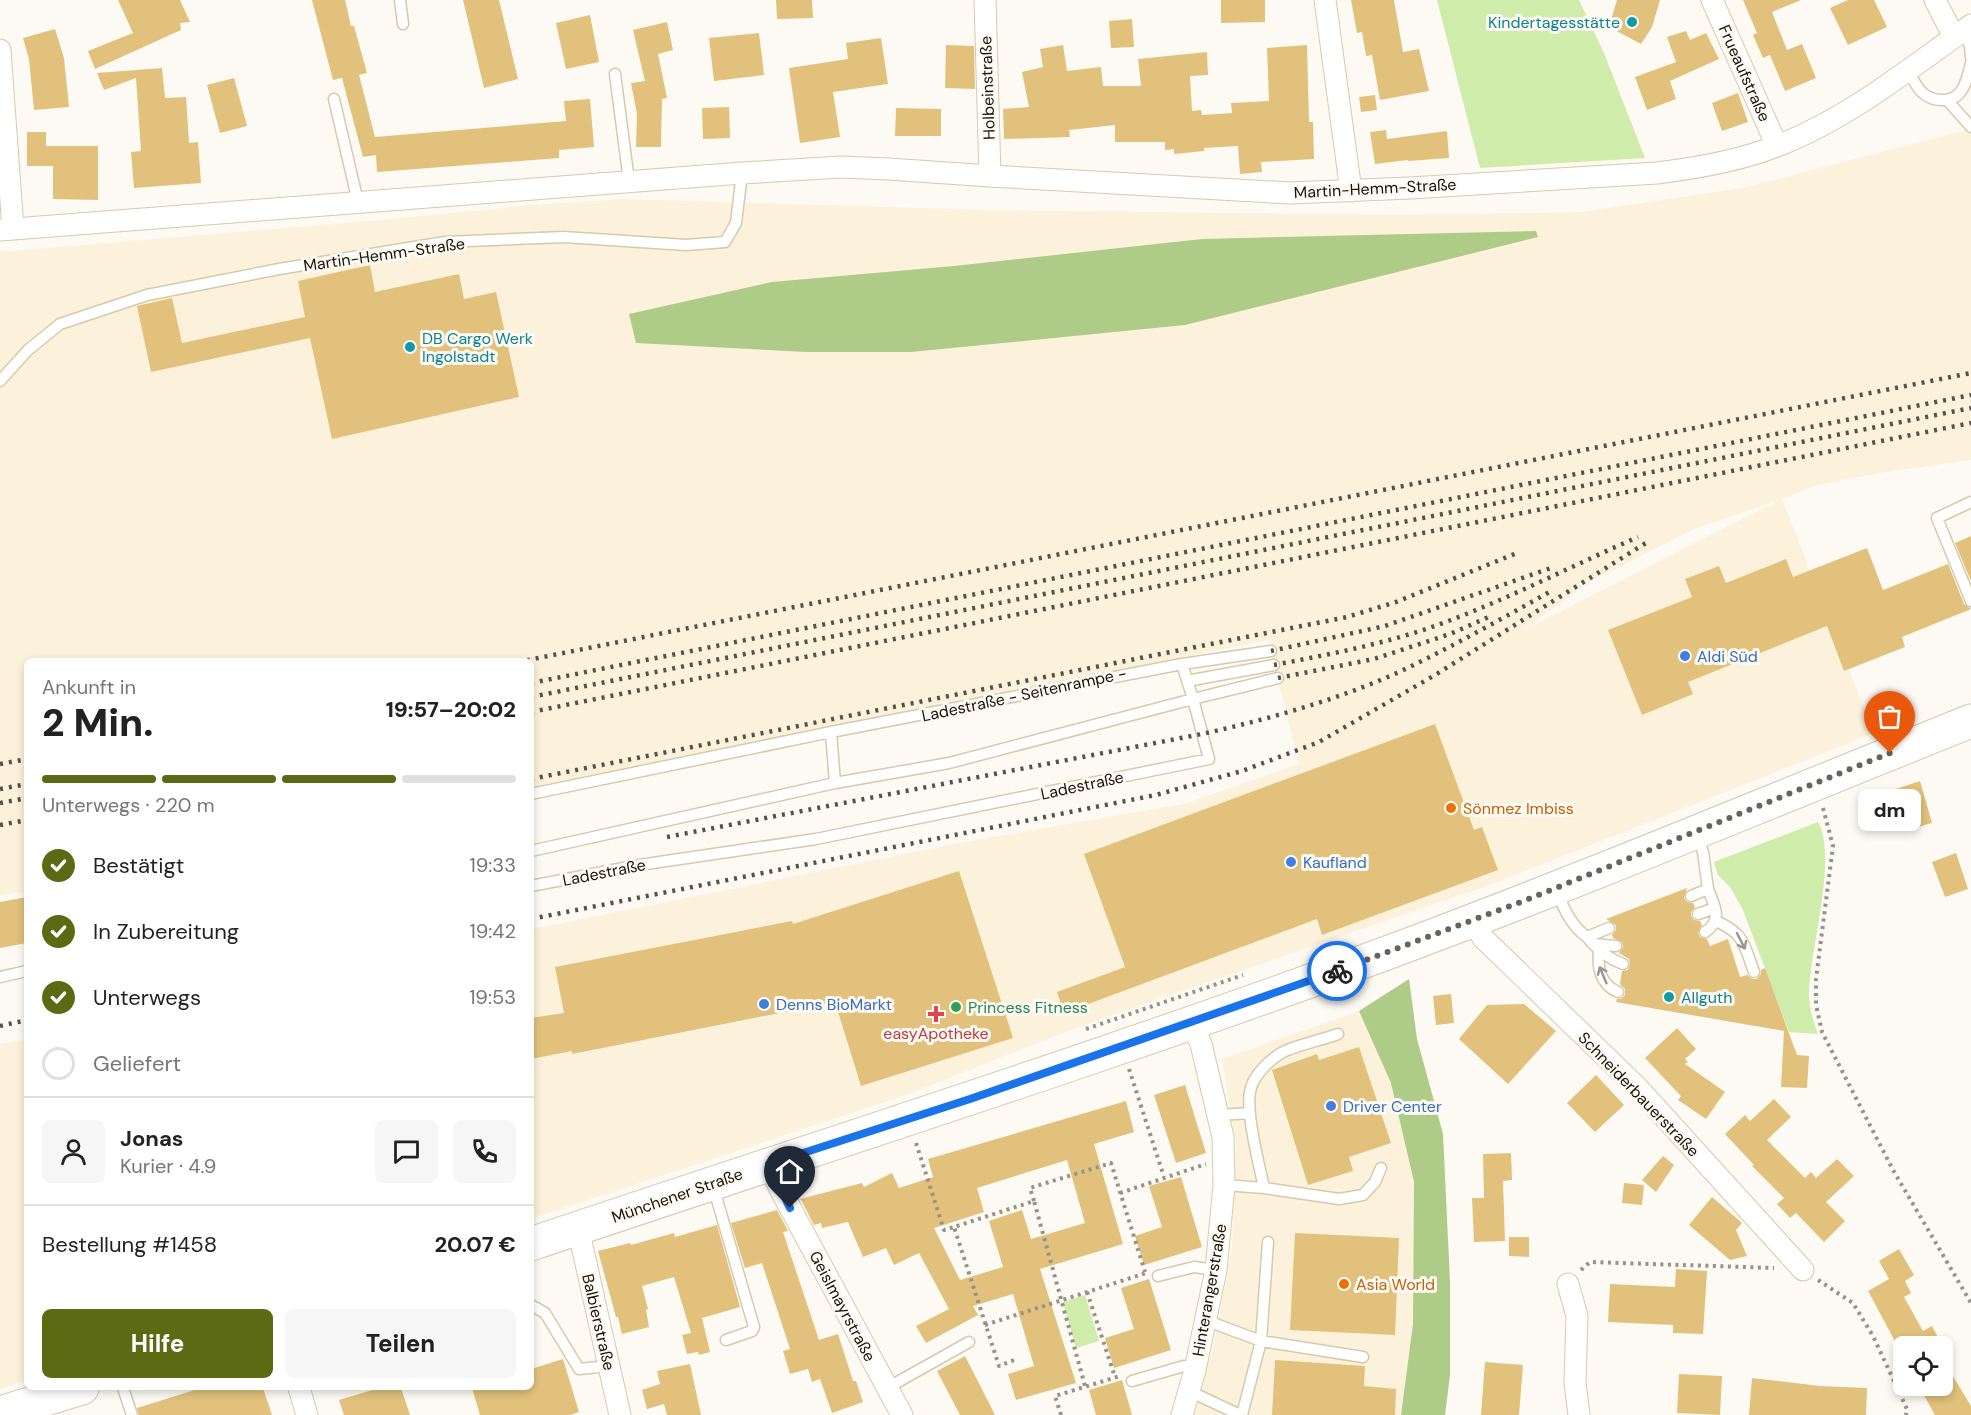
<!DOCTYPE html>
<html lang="de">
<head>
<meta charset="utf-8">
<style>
	body { margin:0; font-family:"DM Sans",sans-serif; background:#f6f6f6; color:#222; height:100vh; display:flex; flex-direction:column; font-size:22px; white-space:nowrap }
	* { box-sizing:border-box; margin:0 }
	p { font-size:20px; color:#767676 }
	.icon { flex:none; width:33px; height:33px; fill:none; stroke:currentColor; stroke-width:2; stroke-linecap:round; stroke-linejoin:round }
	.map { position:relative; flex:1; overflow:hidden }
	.panel { position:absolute; left:24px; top:658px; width:510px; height:732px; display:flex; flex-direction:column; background:#fff; border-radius:9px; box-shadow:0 3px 9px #0003 }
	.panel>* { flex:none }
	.buttons { position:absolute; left:1893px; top:1336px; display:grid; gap:12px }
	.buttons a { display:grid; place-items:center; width:60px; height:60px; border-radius:9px; background:#fff; box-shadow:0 3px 9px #0003; font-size:30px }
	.pin { position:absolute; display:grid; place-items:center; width:51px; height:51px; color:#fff; margin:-62px -26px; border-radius:50% 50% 50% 0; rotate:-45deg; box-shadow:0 0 6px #0007 }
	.pin .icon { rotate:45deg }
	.courier { position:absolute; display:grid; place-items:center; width:60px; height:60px; margin:-30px; border:4px solid #1a73e8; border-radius:50%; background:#fff; color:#222; box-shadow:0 2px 8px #0007 }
	.bubble { position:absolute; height:42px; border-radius:9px; background:#fff; box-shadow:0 3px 9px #0003; font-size:20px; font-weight:800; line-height:42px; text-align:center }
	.overview em { font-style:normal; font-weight:800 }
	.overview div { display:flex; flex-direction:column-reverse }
	.overview { display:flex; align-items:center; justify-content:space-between; height:102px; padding:0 18px }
	h1 { font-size:39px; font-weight:800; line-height:45px }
	.bar { display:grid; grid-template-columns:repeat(4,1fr); gap:9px 6px; align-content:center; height:72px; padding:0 18px }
	.bar i { height:8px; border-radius:4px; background:#e0e0e0 }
	.bar .on { background:#5b6a13 }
	.bar p { grid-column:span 4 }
	.line { display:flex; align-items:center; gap:15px; padding:0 18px; border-top:2px solid #e0e0e0 }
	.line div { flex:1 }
	.round { display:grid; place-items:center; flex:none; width:63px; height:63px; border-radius:9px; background:#f6f6f6 }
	ol { padding:0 18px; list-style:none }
	li { display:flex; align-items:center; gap:18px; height:66px }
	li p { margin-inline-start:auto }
	li .icon { padding:6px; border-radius:50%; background:#5b6a13; color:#fff; stroke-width:4 }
	li:last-child { color:#767676 }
	li i { width:33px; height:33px; border:3px solid #e0e0e0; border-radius:50% }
	.action { display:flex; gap:12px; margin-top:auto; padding:12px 18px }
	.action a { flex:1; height:69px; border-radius:9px; background:#5b6a13; color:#fff; font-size:24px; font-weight:800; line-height:69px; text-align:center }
	.action a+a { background:#f6f6f6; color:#222 }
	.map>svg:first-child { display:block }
	.built { fill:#fcf2db; fill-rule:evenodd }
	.green { fill:#d0ecab }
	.forest { fill:#aecb87 }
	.building { fill:#e1c17b; fill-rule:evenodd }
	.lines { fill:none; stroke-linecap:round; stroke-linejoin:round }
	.service-casing { stroke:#d7c9ab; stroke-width:13 }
	.minor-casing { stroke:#d7c9ab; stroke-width:23 }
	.primary-casing { stroke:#d7c9ab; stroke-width:35 }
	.path { stroke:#959289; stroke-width:4; stroke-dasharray:3 4.5; stroke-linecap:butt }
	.service { stroke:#fff; stroke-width:10 }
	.minor { stroke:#fff; stroke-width:21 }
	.primary { stroke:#fff; stroke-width:33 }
	.rail { stroke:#565148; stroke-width:4.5; stroke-dasharray:3 6; stroke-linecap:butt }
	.oneway { stroke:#979590 }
	.done { stroke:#68645b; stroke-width:6; stroke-dasharray:0 10.8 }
	.route { stroke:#1a73e8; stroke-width:8 }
	.culture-dot { fill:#0f9aa8; stroke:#fdfaf4; stroke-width:2 }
	.shop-dot { fill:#3f7fe0; stroke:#fdfaf4; stroke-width:2 }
	.food-dot { fill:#e8710a; stroke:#fdfaf4; stroke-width:2 }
	.leisure-dot { fill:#2e9e5b; stroke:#fdfaf4; stroke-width:2 }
	.health-dot { fill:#e0444e; stroke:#fdfaf4; stroke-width:2 }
	.labels { text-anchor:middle; stroke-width:6; stroke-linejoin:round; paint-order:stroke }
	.culture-label { font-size:16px; fill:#0d838f; stroke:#fdfaf4; text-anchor:start }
	.street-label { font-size:16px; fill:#181308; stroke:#fdfaf4 }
	.shop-label { font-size:16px; fill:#366cbe; stroke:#fdfaf4; text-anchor:start }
	.food-label { font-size:16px; fill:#c56008; stroke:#fdfaf4; text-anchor:start }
	.leisure-label { font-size:16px; fill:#27864d; stroke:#fdfaf4; text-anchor:start }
	.health-label { font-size:16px; fill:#be3a42; stroke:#fdfaf4 }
</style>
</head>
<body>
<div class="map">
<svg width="1971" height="1415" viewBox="0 0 1971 1415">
	<rect width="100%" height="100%" fill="#fdfaf4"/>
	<path class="built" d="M1971,129V460L1885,472L1817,485L1782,499L1874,733L1490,885L1081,1026L906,1095L531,1219V929L964,842L1184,804L1299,764L1268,640L531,788V662H27V891L0,896V252L347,223L532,205L625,199L988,210L1397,215L1582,212L1742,188ZM1777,501L1524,630H1523L1590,582L1694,529Z
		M1359,1011L1391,1083L1414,1182L1413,1324L1401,1415H1194L1215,1339L1232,1247L1236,1145L1222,1059Z
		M27,1039V1380L0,1389V1044Z"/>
	<path class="green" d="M1437,0H1579L1604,53L1645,158L1480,168Z
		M1818,822C1838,856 1810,950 1809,993C1809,1008 1813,1021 1818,1034L1789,1032L1743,910L1730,887L1718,875L1714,862Z
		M1085,1295L1099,1341L1076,1348L1063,1302Z"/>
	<path class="forest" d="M1536,231L1538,237L1185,325L911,352H806L636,343L629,314L772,282L954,266L1202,239Z
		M1409,979L1417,1039L1443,1134L1450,1281V1375L1445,1415H1401L1413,1324L1414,1182L1391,1083L1359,1011Z"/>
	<path class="building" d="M118,0H180L190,22L180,23L181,30L95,69L88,51L133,33Z
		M312,0H345L351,26H354L367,73L359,75L375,137L566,121L564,101L590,99L594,147L559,150V158L377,172L376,155L363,157L342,78L333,80Z
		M463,0H499L518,79L484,88Z
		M776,0H812L813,18L777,19Z
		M1221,0H1265V22L1221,23Z
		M1351,0H1394L1403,52L1419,49L1429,91L1380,100L1372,55L1366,56L1362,32L1357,33Z
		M1617,0H1660L1652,27L1641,44L1609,27Z
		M1743,0H1801L1772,12L1787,50L1802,44L1816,78L1785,91L1770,55L1763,58L1753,35L1757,33Z
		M1848,0H1874L1887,27L1848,45L1830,8Z
		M590,15L599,62L566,69L556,23Z
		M1132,19L1134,47L1111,48L1109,21Z
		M667,22L673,50L658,54L667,98L662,99L661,147H636L637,114L631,83L645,81L633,30Z
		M55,29L64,58L69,107L34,110L29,59L23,38Z
		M1686,31L1690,40L1706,33L1719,59L1670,81L1676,99L1647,110L1635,77L1676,62L1667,37Z
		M759,33L764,75L714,81L709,38Z
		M881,38L888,84L833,92L840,137L800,143L789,68L848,59L846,43Z
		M946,45L974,46L975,89L945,88Z
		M1063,45L1067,71L1101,67L1103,86H1141L1138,59L1207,52L1208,75L1190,76L1192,111L1201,110L1202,115L1232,113L1231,103L1269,101L1267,48L1307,45L1309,122H1313L1314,159L1261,162L1262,172L1240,174L1238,146L1204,148V151L1174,154V149L1165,150V142H1115V125L1069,130L1070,137L1004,139L1003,109L1029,107L1022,72L1043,67L1040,49Z
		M162,68L165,98L186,97L189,143L198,142L201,183L134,188L131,152L141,151L136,78L104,90L97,73Z
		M234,78L247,126L220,133L207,85Z
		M1738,93L1748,122L1722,131L1712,103Z
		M1375,95L1377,110L1361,112L1359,97Z
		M729,107L730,138L703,139L702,108Z
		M896,108L941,109V136H895Z
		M1386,130L1387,139L1447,131L1449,158L1408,161V160L1375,164L1370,132Z
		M27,132H46V146H98V200L53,199V166H27Z
		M370,265L375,292L459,274L464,299L496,292L519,397L332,439L310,338L151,372L137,306L172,298L182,343L305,317L298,281Z
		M1971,536V581L1955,543Z
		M1867,548L1883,590L1948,564L1964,604L1971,609L1902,637L1905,647L1844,671L1827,626L1688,682L1693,694L1642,715L1608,630L1692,597L1685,579L1719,566L1726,583L1786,559L1793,577Z
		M1435,724L1474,830L1482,827L1498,870L1322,935L1317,919L1064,1013L1057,992L1125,967L1084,854Z
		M1920,781L1932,823L1904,831L1893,790Z
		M1956,853L1968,889L1945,897L1932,862Z
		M959,871L1013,1038L861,1086L835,1002L572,1054V1051L531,1059V1018L564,1013L555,967L792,921L793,924Z
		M1687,888L1684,898L1687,902L1693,903L1695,907L1691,912V916L1694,920L1700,921L1702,925L1698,933L1700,937L1707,939L1710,946L1728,939L1740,977L1747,975L1752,979H1757L1761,974V970L1765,968L1797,1055L1809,1056L1807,1088L1781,1087L1784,1031L1616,1002L1617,999H1621L1625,995V989L1620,984L1622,971L1628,970L1630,964L1629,959L1619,953L1623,947L1622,942L1613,938L1612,935L1616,930V925L1606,919Z
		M27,897V943L0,948V902Z
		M1451,994L1454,1023L1436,1025L1433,996Z
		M1524,1004L1556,1031L1508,1084L1459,1039L1487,1005Z
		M1677,1028L1696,1049L1685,1059L1688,1062L1685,1064L1725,1092L1706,1119L1678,1100L1681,1096L1645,1058Z
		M1359,1047L1391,1143L1349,1157L1353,1171L1308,1185L1272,1070L1317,1054L1319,1060Z
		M1596,1075L1624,1105L1595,1132L1567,1103Z
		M1185,1085L1206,1153L1176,1163L1154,1095Z
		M1774,1099L1791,1117L1767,1140L1805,1178L1811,1172L1816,1178L1837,1159L1854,1176L1826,1202L1845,1221L1824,1242L1796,1213L1790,1218L1777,1204L1784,1198L1752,1166L1754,1165L1725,1134L1745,1115L1750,1121Z
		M1126,1101L1134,1132L1094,1144L1123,1244L1040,1269L1076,1383L1016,1400L1008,1374L1034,1366L1013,1294L973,1306L978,1315L926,1343L916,1326L949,1309L919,1253L894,1265L886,1248L863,1257L848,1222L822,1228L821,1223L814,1225L801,1200L800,1199L862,1183L864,1187L892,1173L899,1188L933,1177L928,1159ZM1067,1160L1085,1223L1031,1239L1022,1210L989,1221L1003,1267L960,1280L934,1228L984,1212L977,1188Z
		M1511,1153L1512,1180L1503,1181L1505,1241L1474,1242L1472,1198H1484L1483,1154Z
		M1663,1156L1674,1165L1656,1192L1642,1180Z
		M1181,1177L1202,1247L1144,1265L1135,1236L1162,1227L1149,1186Z
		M1624,1183L1644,1185L1642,1205L1622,1203Z
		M1712,1197L1742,1223L1736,1230L1747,1256L1730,1260L1689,1225Z
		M777,1210L788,1231L783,1232L819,1340L838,1334L853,1381H856L863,1402L832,1413L820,1379L812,1382L808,1369L790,1374L783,1351L790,1349L762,1263L745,1268L731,1223Z
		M717,1225L740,1307L702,1318L710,1352L699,1355L698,1352L687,1354L682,1335L691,1333L674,1277L642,1286L648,1309L646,1310L649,1327L622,1334L618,1317H616L598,1251L630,1243L631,1245L674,1233L675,1237Z
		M1295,1233L1399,1238L1395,1335L1290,1330Z
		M1509,1237H1529V1257L1509,1256Z
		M1899,1249L1914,1275L1905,1281L1911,1293L1904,1297L1923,1331L1932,1326L1943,1347H1893L1897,1345L1868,1291L1889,1279L1879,1261Z
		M1676,1269L1707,1271L1703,1334L1673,1333V1325L1608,1322L1610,1284L1675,1287Z
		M1149,1279L1171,1350L1114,1368L1105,1338L1134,1329L1121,1288Z
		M965,1356L987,1399L995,1415H960L937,1371Z
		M1942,1358L1971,1406V1415H1935L1919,1386H1942Z
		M563,1359L579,1412L570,1415H480L472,1388H531V1369Z
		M1275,1360L1365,1366L1364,1386L1396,1389L1395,1415H1272Z
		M1485,1362L1523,1365L1519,1415H1481Z
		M690,1364L701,1415H667L664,1404L647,1409L642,1390L660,1384L657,1371Z
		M1679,1374L1722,1376L1720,1415L1677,1413Z
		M1752,1378L1820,1386L1867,1388L1866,1415H1749Z
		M1122,1380L1132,1415H1096L1089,1390Z
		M201,1388H263L272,1415H139L137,1408Z
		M379,1388H401L410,1415H344L339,1400Z"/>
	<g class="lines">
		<defs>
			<path id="service" d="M400,0L403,24
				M1963,31L1970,46L1971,58
				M1908,70C1912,78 1917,89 1924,94C1929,98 1936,100 1942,100C1963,101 1967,80 1971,63
				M615,74L629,181
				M334,99L358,202
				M1948,101L1971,127
				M0,381L28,350L60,324L147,295L279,269L445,242L564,237L686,245L725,242L736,223L742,173
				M1971,502L1937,518L1971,601
				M1182,664L1271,651
				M1187,681L1274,665
				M831,732L1182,664L1193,699L1278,678
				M531,794L831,732L835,783
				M531,851L835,783L949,763L1193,699L1209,759L816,839L639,865L531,886
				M1556,891C1564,908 1571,926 1587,937L1609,928
				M1691,896L1708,889L1703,852L1697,835
				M1698,914L1715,908
				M1716,921C1745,934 1744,945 1754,972
				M1705,932C1723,920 1715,907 1708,889
				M1587,937C1597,950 1607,958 1623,964
				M1593,944L1616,946
				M1599,951C1597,968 1601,985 1618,992
				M0,977L27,971
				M1219,1115L1250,1113
				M1224,1185L1264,1188L1339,1199L1363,1195L1375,1182L1381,1168
				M713,1186L754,1327L752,1331L726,1340
				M1264,1188C1259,1164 1246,1114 1250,1092C1252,1076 1271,1058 1285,1051C1302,1044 1321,1040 1338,1034
				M1158,1276L1194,1267L1216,1270
				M531,1305L545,1313L579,1369L609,1366
				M1205,1320L1261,1341L1363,1357
				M1132,1381L1184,1366L1195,1370
				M123,1388L132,1415
				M887,1388L969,1342
				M1189,1391L1240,1415
				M1242,1415L1261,1341L1268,1242"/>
			<path id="minor" d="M985,0L990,176
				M1325,0L1351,191
				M1712,0L1777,146
				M1935,0L1954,37
				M0,50L13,229
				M0,230L742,173L841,167L889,169L990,176L1290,193L1410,188L1657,173C1698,168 1739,161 1777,146C1848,119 1910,68 1971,25
				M1473,921L1483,938L1638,1088L1803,1270
				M769,1164L780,1189L902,1415
				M578,1228L620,1415
				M1568,1284L1577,1316L1575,1383L1579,1415
				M299,1388L307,1415
				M1182,1415L1195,1370L1216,1270L1224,1185L1223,1137L1201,1044L1192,1023"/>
			<path id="primary" d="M531,1244C816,1148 1102,1058 1384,954C1581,881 1776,799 1971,721
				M0,1413L82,1388"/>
		</defs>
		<use href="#service" class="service-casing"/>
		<use href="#minor" class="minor-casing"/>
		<use href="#primary" class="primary-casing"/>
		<path class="path" d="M1823,808L1833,846L1816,979V1005L1822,1032L1893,1170L1971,1303
			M1086,1029L1243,975
			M1129,1069L1164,1177
			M916,1143L944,1230L954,1227
			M1120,1193L1206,1164
			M1034,1201L1030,1188L1111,1163L1145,1272
			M1581,1270L1590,1262L1774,1268
			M1818,1280L1853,1303L1873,1336L1907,1409L1906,1415
			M1087,1292L1115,1377
			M985,1325L1146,1273
			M1014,1360L999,1366L954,1227L1034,1201L1085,1386
			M1061,1415L1055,1396L1120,1376"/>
		<use href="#service" class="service"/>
		<use href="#minor" class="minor"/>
		<use href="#primary" class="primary"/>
		<path class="rail" d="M1271,651L1385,626L1551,568
			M518,662L1971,373
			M1274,665C1326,655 1379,645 1429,628C1501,603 1569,567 1638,537
			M1278,678L1374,659L1450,634L1491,616
			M531,683L1971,395
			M531,697L1971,408
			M531,712L1971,423
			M0,764L27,759
			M531,779L1347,617L1396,602L1517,553
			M0,789L27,784
			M0,803L27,798
			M0,825L27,820
			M667,837L1202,734C1269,719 1337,700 1399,672C1452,647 1503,618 1553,590
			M531,919L1156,795L1242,771L1319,742L1435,675L1649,541
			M0,1026L27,1020"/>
	</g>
	<defs><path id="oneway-shaft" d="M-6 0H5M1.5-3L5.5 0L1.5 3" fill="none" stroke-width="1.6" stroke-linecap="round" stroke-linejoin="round" transform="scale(1.5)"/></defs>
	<g class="oneway">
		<use href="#oneway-shaft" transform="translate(1741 941) rotate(63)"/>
		<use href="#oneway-shaft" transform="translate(1603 975) rotate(-113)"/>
	</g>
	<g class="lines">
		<path class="done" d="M1337,971L1526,900L1890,753"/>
		<path class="route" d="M790,1208L769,1164L970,1099L1337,971"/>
	</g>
	<g class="culture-dot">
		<circle cx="1632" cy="22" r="6"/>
		<circle cx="410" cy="347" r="6"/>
		<circle cx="1669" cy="997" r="6"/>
	</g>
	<g class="shop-dot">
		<circle cx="1685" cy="656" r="6"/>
		<circle cx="1291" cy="862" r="6"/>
		<circle cx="764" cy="1004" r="6"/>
		<circle cx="1331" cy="1106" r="6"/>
	</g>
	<g class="food-dot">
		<circle cx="1451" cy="808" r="6"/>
		<circle cx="1344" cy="1284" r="6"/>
	</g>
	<circle class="leisure-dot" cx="956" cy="1007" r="6"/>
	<path class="health-dot" d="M933 1005h6v6h6v6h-6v6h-6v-6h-6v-6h6z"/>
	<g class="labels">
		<g class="culture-label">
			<text x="1620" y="28" text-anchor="end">Kindertagesstätte</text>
			<text x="422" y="344">DB Cargo Werk<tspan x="422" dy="18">Ingolstadt</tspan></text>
			<text x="1681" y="1003">Allguth</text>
		</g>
		<g class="street-label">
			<text transform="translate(1745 73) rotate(66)" y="6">Frueaufstraße</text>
			<text transform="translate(987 88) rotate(-92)" y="6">Holbeinstraße</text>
			<text transform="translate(1375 188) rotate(-3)" y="6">Martin-Hemm-Straße</text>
			<text transform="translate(384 254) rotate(-8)" y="6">Martin-Hemm-Straße</text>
			<text transform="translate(1024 694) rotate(-12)" y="6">Ladestraße - Seitenrampe -</text>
			<text transform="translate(1082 785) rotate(-12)" y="6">Ladestraße</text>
			<text transform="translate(604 872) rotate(-11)" y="6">Ladestraße</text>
			<text transform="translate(1639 1094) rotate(46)" y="6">Schneiderbauerstraße</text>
			<text transform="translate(677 1195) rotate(-19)" y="6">Münchener Straße</text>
			<text transform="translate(1209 1290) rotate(-80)" y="6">Hinterangerstraße</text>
			<text transform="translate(843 1306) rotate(62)" y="6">Geislmayrstraße</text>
			<text transform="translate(599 1322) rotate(77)" y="6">Balbierstraße</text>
		</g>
		<g class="shop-label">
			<text x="1697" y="662">Aldi Süd</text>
			<text x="1303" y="868">Kaufland</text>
			<text x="776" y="1010">Denns BioMarkt</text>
			<text x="1343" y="1112">Driver Center</text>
		</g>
		<g class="food-label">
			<text x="1463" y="814">Sönmez Imbiss</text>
			<text x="1356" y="1290">Asia World</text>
		</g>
		<g class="leisure-label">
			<text x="968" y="1013">Princess Fitness</text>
		</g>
		<g class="health-label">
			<text x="936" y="1039">easyApotheke</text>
		</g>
	</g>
</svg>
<div class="buttons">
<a><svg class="icon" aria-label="locate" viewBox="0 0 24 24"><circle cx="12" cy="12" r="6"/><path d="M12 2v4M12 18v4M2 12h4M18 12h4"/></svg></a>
</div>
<div class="pin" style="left:1890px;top:753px;background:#ea580c"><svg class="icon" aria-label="bag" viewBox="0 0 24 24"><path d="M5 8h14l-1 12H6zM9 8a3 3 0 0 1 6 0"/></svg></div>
<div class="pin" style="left:790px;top:1208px;background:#1f2937"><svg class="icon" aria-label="home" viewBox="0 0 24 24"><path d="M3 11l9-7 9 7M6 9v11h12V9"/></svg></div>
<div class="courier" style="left:1337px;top:971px"><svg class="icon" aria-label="bike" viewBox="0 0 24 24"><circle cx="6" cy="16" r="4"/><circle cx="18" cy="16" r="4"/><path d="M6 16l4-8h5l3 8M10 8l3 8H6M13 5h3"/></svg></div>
<div class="bubble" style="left:1858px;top:789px;width:63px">dm</div>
<section class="panel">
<div class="overview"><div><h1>2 Min.</h1><p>Ankunft in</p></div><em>19:57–20:02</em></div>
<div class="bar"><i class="on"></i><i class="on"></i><i class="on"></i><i></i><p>Unterwegs · 220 m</p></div>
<ol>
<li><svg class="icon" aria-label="check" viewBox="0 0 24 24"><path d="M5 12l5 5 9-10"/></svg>Bestätigt<p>19:33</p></li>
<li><svg class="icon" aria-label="check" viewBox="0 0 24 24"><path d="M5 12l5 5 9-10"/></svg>In Zubereitung<p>19:42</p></li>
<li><svg class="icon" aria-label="check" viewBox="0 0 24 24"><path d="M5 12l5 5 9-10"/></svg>Unterwegs<p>19:53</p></li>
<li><i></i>Geliefert</li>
</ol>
<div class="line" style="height:108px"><a class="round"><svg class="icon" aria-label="person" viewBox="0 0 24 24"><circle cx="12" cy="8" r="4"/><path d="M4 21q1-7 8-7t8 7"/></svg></a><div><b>Jonas</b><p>Kurier · 4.9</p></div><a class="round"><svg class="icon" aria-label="chat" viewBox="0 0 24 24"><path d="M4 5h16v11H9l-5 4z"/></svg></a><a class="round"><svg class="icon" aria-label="phone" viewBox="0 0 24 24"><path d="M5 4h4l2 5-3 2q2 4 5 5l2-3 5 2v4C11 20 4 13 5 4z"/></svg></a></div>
<div class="line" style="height:78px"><div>Bestellung #1458</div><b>20.07 €</b></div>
<div class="action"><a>Hilfe</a><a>Teilen</a></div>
</section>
</div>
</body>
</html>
